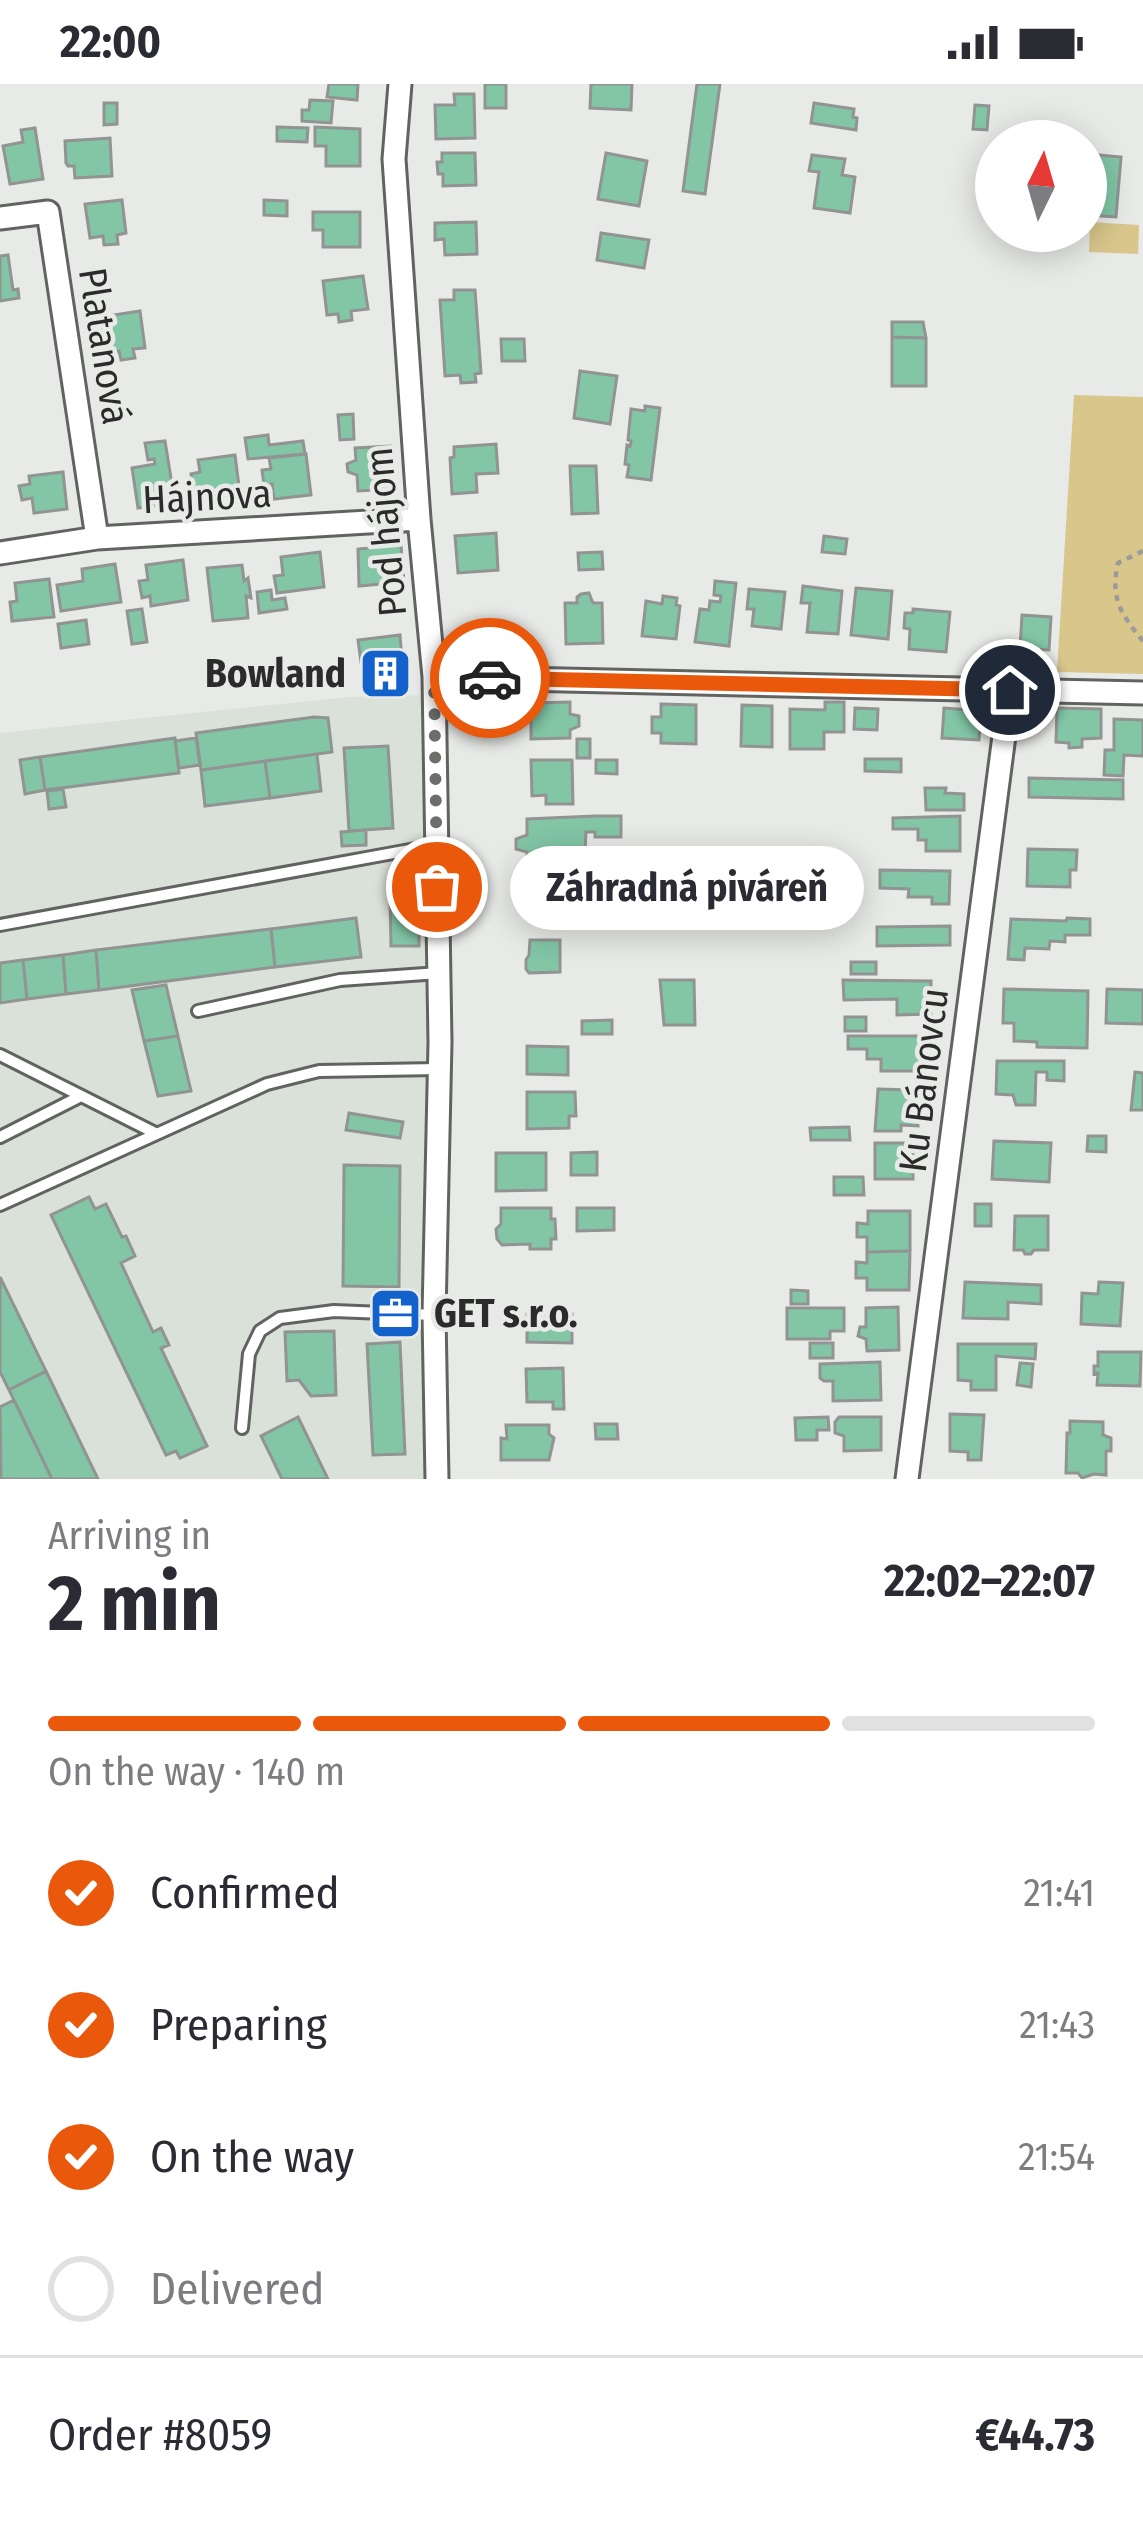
<!DOCTYPE html>
<html lang="en">
<head>
<meta charset="utf-8">
<style>
	body { margin:0; font-family:"Fira Sans Condensed",sans-serif; background:#f2f2f3; color:#2b2b33; height:100vh; display:flex; flex-direction:column; font-size:45px; white-space:nowrap }
	* { box-sizing:border-box; margin:0 }
	p { font-size:39px; color:#7c7c81 }
	.icon { flex:none; width:66px; height:66px; fill:none; stroke:currentColor; stroke-width:2; stroke-linecap:round; stroke-linejoin:round }
	.map { position:relative; height:1395px; overflow:hidden }
	.side { display:flex; flex-direction:column; background:#fff; flex:1 }
	.side>* { flex:none }
	.needle { width:78px; rotate:5deg }
	.controls { position:absolute; left:975px; top:36px; display:grid; gap:24px }
	.controls a { display:grid; place-items:center; width:132px; height:132px; border-radius:50%; background:#fff; box-shadow:0 6px 30px #0003; font-size:60px }
	.pin { position:absolute; display:grid; place-items:center; width:102px; height:102px; color:#fff; margin:-51px; border:6px solid #fff; border-radius:50%; box-shadow:0 3px 12px #0007 }
	.courier { position:absolute; display:grid; place-items:center; width:120px; height:120px; margin:-60px; border:9px solid #ea580c; border-radius:50%; background:#fff; color:#222; box-shadow:0 3px 15px #0007 }
	.bubble { position:absolute; height:84px; border-radius:42px; background:#fff; box-shadow:0 6px 30px #0003; font-size:39px; font-weight:700; line-height:84px; text-align:center }
	.headline em { font-style:normal; font-weight:700 }
	.headline div { display:flex; flex-direction:column-reverse }
	.headline { display:flex; align-items:center; justify-content:space-between; height:204px; padding:0 48px }
	h1 { font-size:78px; font-weight:700; line-height:90px }
	.bar { display:grid; grid-template-columns:repeat(4,1fr); gap:18px 12px; align-content:center; height:144px; padding:0 48px }
	.bar i { height:15px; border-radius:9px; background:#e1e1e2 }
	.bar .on { background:#ea580c }
	.bar p { grid-column:span 4 }
	.line { display:flex; align-items:center; gap:30px; padding:0 48px; border-top:3px solid #e1e1e2 }
	.line div { flex:1 }
	ol { padding:0 48px; list-style:none }
	li { display:flex; align-items:center; gap:36px; height:132px }
	li p { margin-inline-start:auto }
	li .icon { padding:12px; border-radius:50%; background:#ea580c; color:#fff; stroke-width:4 }
	li:last-child { color:#7c7c81 }
	li i { width:66px; height:66px; border:6px solid #e1e1e2; border-radius:50% }
	.status { display:flex; justify-content:space-between; align-items:center; height:84px; padding:0 60px; background:#fff; direction:ltr }
	.status svg { height:33px; fill:currentColor }
	.map>svg:first-child { display:block }
	.built { fill:#dae1d8 }
	.green { fill:#d8c68b }
	.building { fill:#82c6a6; stroke:#919492; stroke-width:3 }
	.lines { fill:none; stroke-linecap:round; stroke-linejoin:round }
	.service-casing { stroke:#616361; stroke-width:16 }
	.minor-casing { stroke:#616361; stroke-width:27 }
	.path { stroke:#9b9c9a; stroke-width:4.5; stroke-dasharray:6 6; stroke-linecap:butt }
	.service { stroke:#fff; stroke-width:10 }
	.minor { stroke:#fff; stroke-width:21 }
	.done { stroke:#6c6e6c; stroke-width:12; stroke-dasharray:0 21.6 }
	.route { stroke:#ea580c; stroke-width:15 }
	.labels { text-anchor:middle; stroke-width:9; stroke-linejoin:round; paint-order:stroke }
	.street-label { font-size:39px; fill:#2a2b2a; stroke:#e8eae7 }
	.poi-label { font-size:39px; font-weight:bold; fill:#2a2b2a; stroke:#e8eae7; text-anchor:end }
</style>
</head>
<body>
<div class="status"><b>22:00</b><svg viewBox="0 0 49 12"><path d="M0 12V9h3v3zM5 12V6h3v6zM10 12V3h3v9zM15 12V0h3v12zM26 1h20v11H26zM47 4h2v5h-2z"/></svg></div>
<div class="map">
<svg width="1143" height="1395" viewBox="0 0 1143 1395">
	<rect width="100%" height="100%" fill="#e8eae7"/>
	<path class="built" d="M434,611L443,1395H0V649L349,613Z"/>
	<path class="green" d="M1090,138L1139,141L1138,170L1089,168Z
		M1074,311L1143,313V590L1057,588Z"/>
	<path class="building" d="M329,0H358L357,16L327,13Z
		M485,0H506V24H485Z
		M591,0H632L631,26L590,24Z
		M697,0H720L705,110L683,107Z
		M454,10H474L475,54L436,55L435,21H455Z
		M310,16L333,17L331,39L302,37V26H309Z
		M104,19H117V40L104,41Z
		M814,19L854,25L853,33L857,34L856,46L811,39Z
		M975,21L989,22L987,46L973,45Z
		M277,43L308,44L307,58L277,57Z
		M315,43L360,45V82H326V62H315Z
		M35,44L43,95L10,100L3,62L23,58L21,46Z
		M110,54L112,92L75,94L74,82H68L66,79L65,57Z
		M442,69H475L476,101L443,102V90H438L437,78H442Z
		M606,69L647,77L639,122L598,115Z
		M1089,70L1121,73L1116,133L1086,131Z
		M812,71L845,75L842,91L855,93L850,129L814,124L819,88L809,87Z
		M122,116L126,149L117,151L118,160L104,161L103,152L90,154L85,120Z
		M264,116L287,117V132L264,131Z
		M313,128H360V163H323V146H313Z
		M476,138L477,170L445,171L444,155L435,156V139Z
		M601,149L649,156L644,184L597,176Z
		M8,171L13,206L18,205L19,214L0,217V172Z
		M363,192L368,225L351,227L352,236L339,238L338,230L327,231L323,197Z
		M454,206H475L481,289L475,290L476,298L461,299L460,291L445,292L440,216H454Z
		M140,227L145,264L133,265L135,274L121,276L119,267L107,269L101,233Z
		M892,238H923L926,254L892,253Z
		M892,253L926,254V302H892Z
		M501,255H524L525,277H502Z
		M580,287L617,292L610,340L574,334Z
		M645,322L660,324L651,396L627,393L629,381L625,380L627,361L630,362L631,357L628,356L631,325L645,327Z
		M353,330L354,355L340,356L338,331Z
		M268,351L269,361L303,357L305,370L248,375L245,354Z
		M165,357L175,419L138,424L132,384L155,380L154,375L148,376L145,359Z
		M496,360L498,389L476,390L477,408L452,410L450,374L454,373V363Z
		M391,362L394,405L358,407L357,391L348,388L347,380L356,376L355,364Z
		M306,370L311,411L274,415L272,400L264,401L262,386L271,385L269,374Z
		M235,371L240,410L195,416L191,390L200,388L198,376Z
		M570,382H596L598,429L572,430Z
		M63,388L67,425L34,429L32,414L22,416L19,402L30,400L29,392Z
		M496,449L498,486L458,489L455,452Z
		M824,452L847,455L845,470L822,468Z
		M401,461L404,498L359,502L358,465Z
		M320,468L324,503L277,509L274,492L283,491L281,473Z
		M602,468L603,485L579,486L578,469Z
		M183,476L188,516L151,522L150,512L142,514L139,497L148,496L146,481Z
		M115,480L121,518L61,527L57,501L83,497L82,485Z
		M242,481L244,497L248,494L251,514L246,512L248,534L213,537L207,484Z
		M49,495L54,533L12,537L10,518L17,517L15,499Z
		M715,497L736,499L729,562L695,558L700,525L709,526L710,517L720,518L721,512L714,511Z
		M803,502L842,507L838,550L807,548L810,519H801Z
		M856,504L892,507L888,555L851,551Z
		M749,505L785,508L781,545L752,542L754,525H747Z
		M271,506L272,516L285,514L287,525L259,529L257,508Z
		M589,509L593,519H602L603,559L566,560L565,519H577V513L581,510Z
		M663,512L677,514L676,521L680,522L676,555L642,552L646,517L662,520Z
		M142,525L147,558L132,560L127,527Z
		M913,525L950,528L946,568L909,565L910,545L904,544L905,529H913Z
		M1022,531L1051,533L1049,566L1020,564Z
		M86,536L89,560L61,564L58,540Z
		M400,551L404,601L369,605L365,578H361L358,556Z
		M570,618V630L579,632V642L570,646V654L531,655V619Z
		M825,618H844V648H824V665H790V625L825,626Z
		M661,620L696,621V660L661,659V649H652V633H661Z
		M742,621L772,622V663L741,662Z
		M855,624L878,625L877,646L854,645Z
		M944,624L981,627L979,656L942,654Z
		M1057,624L1101,625V654L1082,655V663L1069,664V659L1056,658Z
		M314,633L328,634L332,668L201,686L196,649Z
		M1114,635L1143,636V672L1124,671L1123,692L1104,691L1105,666H1114Z
		M175,654L179,689L45,706L40,673Z
		M196,654L200,681L179,684L175,657Z
		M577,655H590V674H577Z
		M388,662L393,744L349,747L344,664Z
		M317,670L321,707L270,714L265,677Z
		M40,673L45,706L25,710L20,676Z
		M865,675H901V688L865,687Z
		M531,676H572L573,720H546V711L532,712Z
		M596,676H617V690L596,689Z
		M265,677L270,714L205,722L201,686Z
		M1029,694L1123,696V715L1029,713Z
		M925,704H946L945,709L964,710V726H926Z
		M63,705L66,723L49,725L47,707Z
		M595,732H621V753H595V748H586L585,769L577,771L527,773V768L516,765V755L527,751V735Z
		M960,732V767H926V756H918V745H893V734Z
		M366,746V761L342,762L341,748Z
		M1028,765L1077,766L1076,786H1070V803L1027,802Z
		M880,786L950,787L949,820H932V813H908L909,805L880,804Z
		M529,788H568V830H543L544,822H529Z
		M572,788L599,789L598,809H572Z
		M410,806V821H419V862H391L390,813Z
		M356,834L361,873L275,883L271,845Z
		M1067,834L1090,835V851H1065V858L1050,857L1049,865L1025,864L1024,876L1008,875L1011,835L1066,837Z
		M950,842V861L877,862V843Z
		M271,845L275,883L99,906L96,866Z
		M530,856H560V888L529,889L526,885V876L529,871Z
		M96,866L99,906L66,910L63,871Z
		M63,871L66,910L27,915L23,876Z
		M23,876L27,915L0,919V879Z
		M851,878H876V890H851Z
		M660,896H694L695,941H664Z
		M843,896L931,897V930L897,931V915L844,916Z
		M166,901L178,952L144,957L132,906Z
		M1004,905L1088,907L1087,964L1037,963V958L1014,957V939H1003Z
		M1107,905L1143,906V940L1106,939Z
		M845,933H866V947H845Z
		M612,936V950H582V937Z
		M178,952L191,1007L158,1012L144,957Z
		M848,952H923L922,987H881V975H867V965H848Z
		M527,962L568,963V991L527,990Z
		M997,977H1064V997L1047,996V988H1036L1035,1021H1016L1013,1011L996,1010Z
		M1135,988L1143,989V1026H1131Z
		M878,1005L914,1006L918,1042L901,1041V1047H875Z
		M527,1008H575L576,1032H569V1044L527,1045Z
		M349,1029L403,1038L400,1054L346,1046Z
		M849,1043L850,1056H811L810,1044Z
		M1088,1052H1106V1068L1087,1067Z
		M994,1057L1051,1059L1049,1098L992,1095Z
		M875,1059H913V1095H875Z
		M597,1068V1091H571V1069Z
		M496,1069H546V1106L496,1107Z
		M344,1081L400,1082L399,1203L343,1202Z
		M834,1093H863L864,1111H834Z
		M89,1113L95,1125L106,1120L122,1153L126,1152L135,1172L121,1179L153,1248L161,1244L169,1261L161,1264L207,1362L180,1374L176,1367L166,1371L51,1131Z
		M975,1120H991V1142H975Z
		M501,1124H551V1135H555L556,1155H551V1165H530V1160L502,1161L497,1155L496,1145L501,1140Z
		M577,1124H614V1146L577,1147Z
		M868,1127H910V1167L867,1168V1153H857V1139L868,1140Z
		M1015,1132H1048V1166H1034L1031,1170H1025L1023,1166H1014Z
		M910,1167L909,1206H867V1194H856V1178L867,1179V1168Z
		M0,1193L46,1287L9,1306L0,1288Z
		M965,1198L1041,1201V1220L1008,1218V1235L963,1234Z
		M1099,1198L1123,1199L1120,1242L1081,1240L1082,1209L1098,1210Z
		M791,1206L808,1207V1220H791Z
		M898,1223L899,1266L867,1267L866,1255L858,1252L860,1243H866V1224Z
		M787,1224H844V1247H830V1255H787Z
		M527,1230H572V1259L527,1258Z
		M334,1247L336,1311L311,1312L299,1296L287,1297L285,1248Z
		M400,1258L405,1370L373,1371L367,1260Z
		M810,1259H833V1274H810Z
		M958,1260H1036L1035,1275L996,1272V1306H971V1297L958,1296Z
		M1098,1268H1141L1140,1302L1097,1301L1098,1289L1094,1290V1282H1098Z
		M880,1278L881,1316L833,1317V1297H824L820,1294V1280Z
		M1020,1279L1033,1280L1031,1303L1017,1301Z
		M563,1284L564,1325H553V1318H527L526,1285Z
		M46,1287L98,1395H52L9,1306Z
		M14,1316L52,1395H1L0,1323Z
		M950,1330L984,1331L981,1376H968V1368L950,1367Z
		M298,1333L328,1395H282L261,1352Z
		M828,1333L829,1346H817V1356H796L795,1334Z
		M839,1333H881V1366L844,1367V1352L835,1349V1338Z
		M1070,1337L1103,1338V1351L1111,1354V1367H1106V1391L1094,1390L1082,1394L1078,1389H1066L1067,1349H1070Z
		M595,1340H617L618,1355H596Z
		M506,1341H549V1350L554,1354L549,1376H501V1354L507,1355Z"/>
	<g class="lines">
		<defs>
			<path id="service" d="M0,841L437,761
				M198,927L340,896L439,889
				M0,971L157,1050
				M0,1053L81,1012
				M0,1121L267,1000L319,987L439,985
				M242,1344L249,1270L260,1247L280,1234L334,1227L434,1231"/>
			<path id="minor" d="M400,0L394,75L419,435L434,593L440,958L434,1231L437,1395
				M0,134L48,128L97,454
				M0,469L97,454L419,435
				M434,593L1143,609
				M907,1395L1010,606"/>
		</defs>
		<use href="#service" class="service-casing"/>
		<use href="#minor" class="minor-casing"/>
		<path class="path" d="M1143,467L1118,479C1110,515 1121,530 1143,557"/>
		<use href="#service" class="service"/>
		<use href="#minor" class="minor"/>
	</g>
	<g class="lines">
		<path class="done" d="M437,803L434,592L490,594"/>
		<path class="route" d="M490,594L1010,606"/>
	</g>
	<defs>
		<symbol id="building-square" viewBox="-11 -11 22 22"><rect x="-9" y="-9" width="18" height="18" rx="4" fill="#1362cc" stroke="#e8eae7"/><path d="M-4-6H4V6H1V3H-1V6H-4ZM-2.5-4.3h1.7v1.8h-1.7ZM.8-4.3h1.7v1.8H.8ZM-2.5-1h1.7V.8h-1.7ZM.8-1h1.7V.8H.8Z" fill="#fff"/></symbol>
		<symbol id="office-square" viewBox="-11 -11 22 22"><rect x="-9" y="-9" width="18" height="18" rx="4" fill="#1362cc" stroke="#e8eae7"/><path d="M-6-3h4V-5.5h4V-3h4V5H-6ZM-1-4.5V-3h2v-1.5ZM-6 0V1H6V0Z" fill="#fff"/></symbol>
	</defs>
	<g fill-rule="evenodd">
		<use href="#building-square" x="356" y="560" width="59" height="59"/>
		<use href="#office-square" x="366" y="1200" width="59" height="59"/>
	</g>
	<g class="labels">
		<g class="street-label">
			<text transform="translate(105 262) rotate(81)" y="14">Platanová</text>
			<text transform="translate(207 412) rotate(-3)" y="14">Hájnova</text>
			<text transform="translate(385 448) rotate(-95)" y="14">Pod hájom</text>
			<text transform="translate(923 996) rotate(-83)" y="14">Ku Bánovcu</text>
		</g>
		<g class="poi-label">
			<text x="346" y="603">Bowland</text>
			<text x="434" y="1243" text-anchor="start">GET s.r.o.</text>
		</g>
	</g>
</svg>
<div class="controls">
<a><svg class="needle" viewBox="-14 -14 28 28"><path d="M0-13l5 13h-10z" fill="#e53935"/><path d="M0 13l5-13h-10z" fill="#7c7c81"/></svg></a>
</div>
<div class="pin" style="left:437px;top:803px;background:#ea580c"><svg class="icon" aria-label="bag" viewBox="0 0 24 24"><path d="M5 8h14l-1 12H6zM9 8a3 3 0 0 1 6 0"/></svg></div>
<div class="pin" style="left:1010px;top:606px;background:#1f2937"><svg class="icon" aria-label="home" viewBox="0 0 24 24"><path d="M3 11l9-7 9 7M6 9v11h12V9"/></svg></div>
<div class="courier" style="left:490px;top:594px"><svg class="icon" aria-label="car" viewBox="0 0 24 24"><path d="M5 17H2v-5l4-1 3-4h7l3 4 3 1v5h-3M9 17h6M6 11h13"/><circle cx="7" cy="17" r="2"/><circle cx="17" cy="17" r="2"/></svg></div>
<div class="bubble" style="left:510px;top:762px;width:354px">Záhradná piváreň</div>
</div>
<section class="side">
<div class="headline"><div><h1>2 min</h1><p>Arriving in</p></div><em>22:02–22:07</em></div>
<div class="bar"><i class="on"></i><i class="on"></i><i class="on"></i><i></i><p>On the way · 140 m</p></div>
<ol>
<li><svg class="icon" aria-label="check" viewBox="0 0 24 24"><path d="M5 12l5 5 9-10"/></svg>Confirmed<p>21:41</p></li>
<li><svg class="icon" aria-label="check" viewBox="0 0 24 24"><path d="M5 12l5 5 9-10"/></svg>Preparing<p>21:43</p></li>
<li><svg class="icon" aria-label="check" viewBox="0 0 24 24"><path d="M5 12l5 5 9-10"/></svg>On the way<p>21:54</p></li>
<li><i></i>Delivered</li>
</ol>
<div class="line" style="height:156px"><div>Order #8059</div><b>€44.73</b></div>
</section>
</body>
</html>
